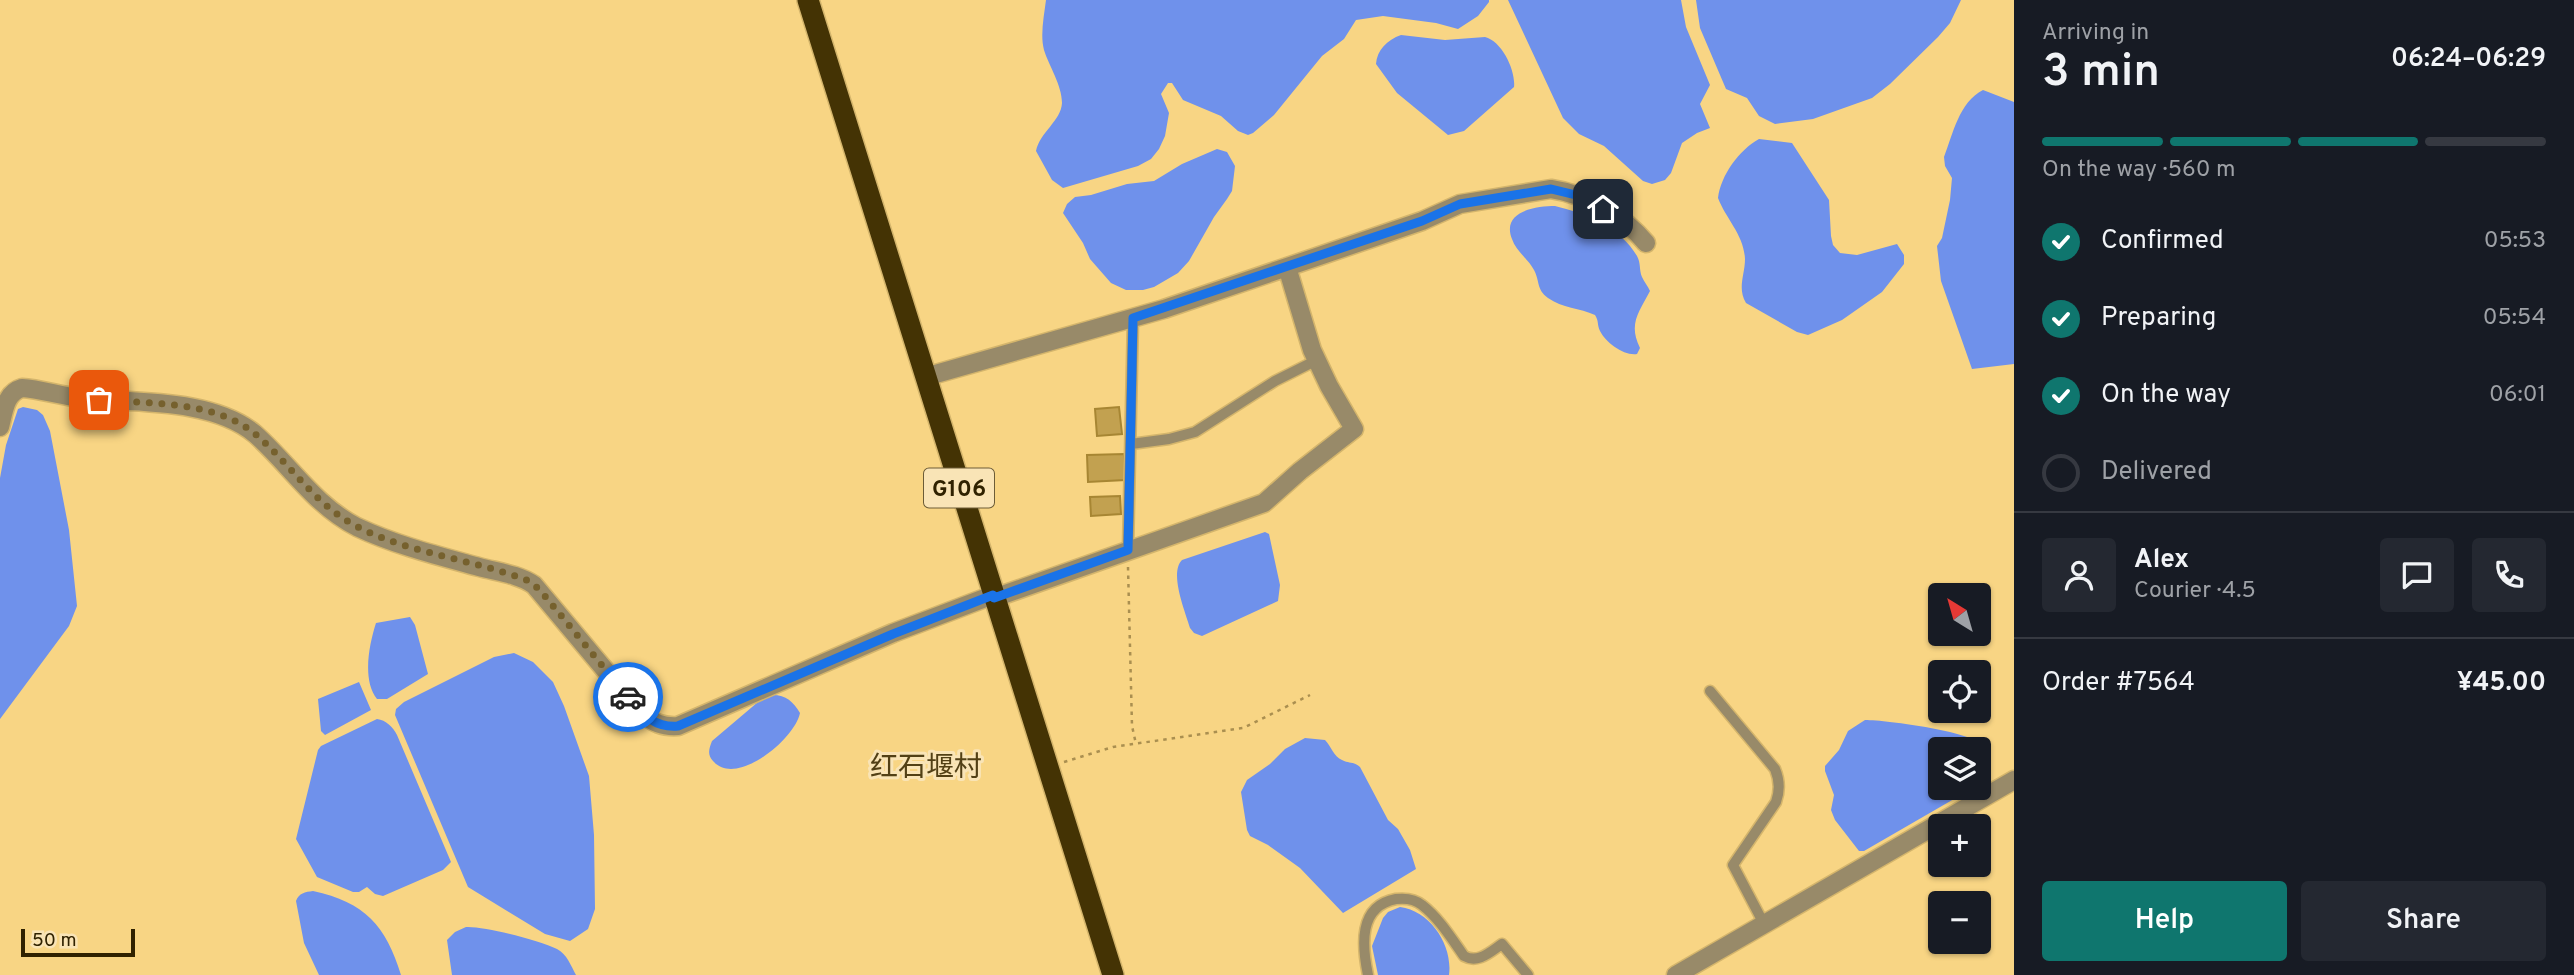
<!DOCTYPE html>
<html lang="en">
<head>
<meta charset="utf-8">
<style>
	body { margin:0; font-family:Overpass,"Noto Sans SC",sans-serif; background:#242831; color:#f1f3f6; height:100vh; display:flex; flex-direction:column; font-size:26px; white-space:nowrap }
	* { box-sizing:border-box; margin:0 }
	p { font-size:23px; color:#9ea1a6 }
	.icon { flex:none; width:38px; height:38px; fill:none; stroke:currentColor; stroke-width:2; stroke-linecap:round; stroke-linejoin:round }
	.map { position:relative; flex:1; overflow:hidden }
	.panel { display:flex; flex-direction:column; background:#171b24; width:560px }
	.panel>* { flex:none }
	.needle { width:46px; rotate:323deg }
	.fabs { position:absolute; left:1928px; top:583px; display:grid; gap:14px }
	.fabs a { display:grid; place-items:center; width:63px; height:63px; border-radius:7px; background:#171b24; box-shadow:0 2px 5px #0004; font-size:35px }
	.scale { position:absolute; left:21px; bottom:18px; width:114px; box-sizing:border-box; padding-left:7px; border:4px solid #302200; border-top:0; font-size:19px; line-height:24px; white-space:nowrap; color:#302200; -webkit-text-stroke:5px #f9e4b6; paint-order:stroke }
	.pin { position:absolute; display:grid; place-items:center; width:60px; height:60px; color:#fff; margin:-30px; border-radius:14px; box-shadow:0 4px 10px #0006 }
	.courier { position:absolute; display:grid; place-items:center; width:70px; height:70px; margin:-35px; border:5px solid #1a73e8; border-radius:50%; background:#fff; color:#222; box-shadow:0 2px 9px #0007 }
	.overview em { font-style:normal; font-weight:600 }
	.overview div { display:flex; flex-direction:column-reverse }
	.overview { display:flex; align-items:center; justify-content:space-between; height:119px; padding:0 28px }
	h1 { font-size:46px; font-weight:600; line-height:52px }
	.bar { display:grid; grid-template-columns:repeat(4,1fr); gap:10px 7px; align-content:center; height:84px; padding:0 28px }
	.bar i { height:9px; border-radius:5px; background:#363941 }
	.bar .current { background:#0f766e }
	.bar p { grid-column:span 4 }
	.line { display:flex; align-items:center; gap:18px; padding:0 28px; border-top:2px solid #363941 }
	.line div { flex:1 }
	.round { display:grid; place-items:center; flex:none; width:74px; height:74px; border-radius:7px; background:#242831 }
	ol { padding:0 28px; list-style:none }
	li { display:flex; align-items:center; gap:21px; height:77px }
	li p { margin-inline-start:auto }
	li .icon { padding:7px; border-radius:50%; background:#0f766e; color:#fff; stroke-width:4 }
	li:last-child { color:#9ea1a6 }
	li i { width:38px; height:38px; border:4px solid #363941; border-radius:50% }
	.action { display:flex; gap:14px; margin-top:auto; padding:14px 28px }
	.action a { flex:1; height:80px; border-radius:7px; background:#0f766e; color:#fff; font-size:28px; font-weight:600; line-height:80px; text-align:center }
	.action a+a { background:#242831; color:#f1f3f6 }
	main { display:flex; flex:1; min-height:0 }
	.map>svg:first-child { display:block }
	.water { fill:#6f91eb }
	.building { fill:#c2a150; stroke:#a78633; stroke-width:2 }
	.lines { fill:none; stroke-linecap:round; stroke-linejoin:round }
	.lane-casing { stroke:#d4b56c; stroke-width:13 }
	.street-casing { stroke:#d4b56c; stroke-width:21 }
	.highway-casing { stroke:#d4b56c; stroke-width:24 }
	.path { stroke:#aa8f50; stroke-width:2.5; stroke-dasharray:3.5 5; stroke-linecap:butt }
	.lane { stroke:#988a69; stroke-width:10 }
	.street { stroke:#988a69; stroke-width:18 }
	.highway { stroke:#443304; stroke-width:21 }
	.done { stroke:#76612e; stroke-width:7; stroke-dasharray:0 12.6 }
	.route { stroke:#1a73e8; stroke-width:9 }
	.labels { text-anchor:middle; stroke-width:6; stroke-linejoin:round; paint-order:stroke }
	.shield { fill:#f9e4b6; stroke:#6c5c37; stroke-width:2 }
	.shield-label { font-size:23px; font-weight:bold; fill:#302200 }
	.quarter-label { font-size:28px; fill:#524015; stroke:#f9e4b6 }
</style>
</head>
<body>
<main>
<div class="map">
<svg width="2014" height="975" viewBox="0 0 2014 975">
	<rect width="100%" height="100%" fill="#f8d584"/>
	<path class="water" d="M1046,0H1489V2L1478,16L1458,29L1436,23L1383,16L1356,20L1344,39L1322,56L1274,115L1253,133L1248,135L1238,131L1221,116L1183,100L1172,83H1168L1161,94L1169,113L1165,136L1159,149L1151,159L1138,166L1063,188L1052,180L1036,151C1040,132 1061,121 1062,103C1062,85 1049,66 1044,50C1040,35 1044,16 1046,0Z
		M1508,0H1681L1686,27L1710,85L1700,104L1710,128L1697,133L1682,143L1671,173L1665,180L1652,184L1643,181L1604,146L1579,134L1563,118Z
		M1696,0H1961L1950,23L1938,37L1890,84L1872,98L1813,119L1775,124L1759,116L1747,98L1726,89L1700,28Z
		M1401,35L1445,40L1485,37C1502,41 1516,71 1514,87L1464,131L1448,135L1397,93L1376,64C1377,50 1387,40 1401,35Z
		M1983,90L2014,102V364L1972,369L1941,281L1937,246L1942,238L1950,200L1952,178L1945,166L1944,157C1953,134 1959,102 1983,90Z
		M1759,139L1792,143L1829,200L1831,236L1833,245L1840,253L1857,255L1897,244L1904,255V264L1882,292L1842,320L1808,335L1797,332L1746,303C1737,288 1745,275 1745,259C1744,235 1726,219 1718,198C1721,175 1739,150 1759,139Z
		M1217,149L1227,152L1235,166L1232,191L1227,199L1214,217L1189,261L1178,273L1154,287L1143,290H1126L1111,283L1090,259L1083,243L1063,213L1067,204L1075,197L1091,195L1127,184L1154,181L1182,164Z
		M1555,206C1584,213 1621,228 1637,256C1641,263 1639,270 1642,277C1644,282 1648,286 1650,291C1639,312 1628,324 1640,348L1637,354C1624,356 1606,343 1600,331C1597,325 1599,321 1595,315C1580,308 1562,308 1548,298C1536,289 1540,281 1534,270C1528,259 1516,251 1512,239C1501,211 1536,206 1555,206Z
		M23,407L37,410L43,415L50,431L69,530L77,606L69,626L0,719V478L6,445L18,409Z
		M1265,532L1269,534L1280,585L1278,601L1202,636L1194,633L1190,628C1185,611 1169,573 1182,560Z
		M410,617L415,625L428,674L387,699H377C362,680 369,645 376,623Z
		M514,653L533,662L553,682L564,706L589,776L594,835L595,909L588,929L570,941L545,934L468,887L395,715L396,709L404,702L494,657Z
		M359,682L371,710L325,735L321,731L318,699Z
		M770,695C785,694 793,701 800,713C795,739 736,788 713,761C707,754 709,749 712,741L758,702Z
		M377,719C386,720 393,727 397,735L451,862L443,870L383,896L375,894L367,887L359,892H353L317,877L296,839L318,750L321,746Z
		M1865,720C1887,720 1977,732 1988,748L1986,780L1979,784V749H1941V788H1973L1864,851H1859L1835,820L1831,810L1834,795L1825,771V766L1839,750L1848,731Z
		M1305,738L1325,740C1331,746 1334,757 1342,760C1350,764 1353,761 1360,767L1388,820L1398,829L1410,850L1416,869L1343,913L1300,868L1268,845L1250,836L1247,830L1241,792L1247,780L1270,764L1285,749Z
		M313,891C365,902 386,926 401,975H319L304,943L296,901C299,893 305,892 313,891Z
		M1400,907C1431,911 1453,946 1449,975H1378L1372,946L1383,918L1388,912Z
		M466,927C484,926 539,940 557,949C567,954 571,966 576,975H452L447,940L455,932Z"/>
	<path class="building" d="M1119,407L1122,434L1097,436L1095,409Z
		M1124,454L1125,480L1088,482L1087,455Z
		M1120,496L1121,514L1091,516L1090,497Z"/>
	<g class="lines">
		<defs>
			<path id="lane" d="M1131,444L1169,439L1195,432L1275,381L1317,360
				M1128,549L1133,318
				M1710,691L1775,769C1780,781 1780,791 1776,802L1733,865L1764,924
				M1368,975C1362,946 1358,906 1396,899C1405,898 1415,899 1422,905C1439,918 1452,939 1464,956C1478,964 1490,952 1502,944L1528,975"/>
			<path id="street" d="M925,377L1164,309L1422,221L1460,204L1551,189C1586,194 1624,216 1646,243
				M0,427C4,412 5,393 22,388C41,389 60,396 80,398C133,403 212,398 255,434C290,465 314,505 357,527C395,545 439,556 479,567C497,572 518,574 534,585L641,713C654,723 662,727 678,726L893,633L993,595
				M994,598L1264,503L1300,471L1354,429L1329,386L1312,350L1287,267
				M1676,975L2014,780"/>
			<path id="highway" d="M808,0L1113,975"/>
		</defs>
		<use href="#lane" class="lane-casing"/>
		<use href="#street" class="street-casing"/>
		<use href="#highway" class="highway-casing"/>
		<path class="path" d="M1128,567L1132,726L1136,744
			M1064,762L1113,747L1243,728L1310,695"/>
		<use href="#lane" class="lane"/>
		<use href="#street" class="street"/>
		<use href="#highway" class="highway"/>
	</g>
	<g class="lines">
		<path class="done" d="M99,400C149,404 213,400 254,433C290,463 313,503 356,526C410,554 473,559 529,581L540,590L628,697"/>
		<path class="route" d="M628,697C643,714 654,728 678,726L893,634L993,595L994,598L1128,550L1133,318L1422,221L1460,204L1551,189L1580,196L1603,209"/>
	</g>
	<g class="labels">
		<rect class="shield" x="924" y="468.5" width="70" height="39" rx="5"/>
		<g class="shield-label">
			<text x="959" y="496">G106</text>
		</g>
		<g class="quarter-label">
			<text x="926" y="776">红石堰村</text>
		</g>
	</g>
</svg>
<div class="fabs">
<a><svg class="needle" viewBox="-14 -14 28 28"><path d="M0-13l5 13h-10z" fill="#e53935"/><path d="M0 13l5-13h-10z" fill="#9ea1a6"/></svg></a>
<a><svg class="icon" aria-label="locate" viewBox="0 0 24 24"><circle cx="12" cy="12" r="6"/><path d="M12 2v4M12 18v4M2 12h4M18 12h4"/></svg></a>
<a><svg class="icon" aria-label="layers" viewBox="0 0 24 24"><path d="M12 4l9 5-9 5-9-5zM3 14l9 5 9-5"/></svg></a>
<a>+</a>
<a>−</a>
</div>
<div class="scale">50 m</div>
<div class="pin" style="left:99px;top:400px;background:#ea580c"><svg class="icon" aria-label="bag" viewBox="0 0 24 24"><path d="M5 8h14l-1 12H6zM9 8a3 3 0 0 1 6 0"/></svg></div>
<div class="pin" style="left:1603px;top:209px;background:#1f2937"><svg class="icon" aria-label="home" viewBox="0 0 24 24"><path d="M3 11l9-7 9 7M6 9v11h12V9"/></svg></div>
<div class="courier" style="left:628px;top:697px"><svg class="icon" aria-label="car" viewBox="0 0 24 24"><path d="M5 17H2v-5l4-1 3-4h7l3 4 3 1v5h-3M9 17h6M6 11h13"/><circle cx="7" cy="17" r="2"/><circle cx="17" cy="17" r="2"/></svg></div>
</div>
<section class="panel">
<div class="overview"><div><h1>3 min</h1><p>Arriving in</p></div><em>06:24–06:29</em></div>
<div class="bar"><i class="current"></i><i class="current"></i><i class="current"></i><i></i><p>On the way · 560 m</p></div>
<ol>
<li><svg class="icon" aria-label="check" viewBox="0 0 24 24"><path d="M5 12l5 5 9-10"/></svg>Confirmed<p>05:53</p></li>
<li><svg class="icon" aria-label="check" viewBox="0 0 24 24"><path d="M5 12l5 5 9-10"/></svg>Preparing<p>05:54</p></li>
<li><svg class="icon" aria-label="check" viewBox="0 0 24 24"><path d="M5 12l5 5 9-10"/></svg>On the way<p>06:01</p></li>
<li><i></i>Delivered</li>
</ol>
<div class="line" style="height:126px"><a class="round"><svg class="icon" aria-label="person" viewBox="0 0 24 24"><circle cx="12" cy="8" r="4"/><path d="M4 21q1-7 8-7t8 7"/></svg></a><div><b>Alex</b><p>Courier · 4.5</p></div><a class="round"><svg class="icon" aria-label="chat" viewBox="0 0 24 24"><path d="M4 5h16v11H9l-5 4z"/></svg></a><a class="round"><svg class="icon" aria-label="phone" viewBox="0 0 24 24"><path d="M5 4h4l2 5-3 2q2 4 5 5l2-3 5 2v4C11 20 4 13 5 4z"/></svg></a></div>
<div class="line" style="height:91px"><div>Order #7564</div><b>¥45.00</b></div>
<div class="action"><a>Help</a><a>Share</a></div>
</section>
</main>
</body>
</html>
